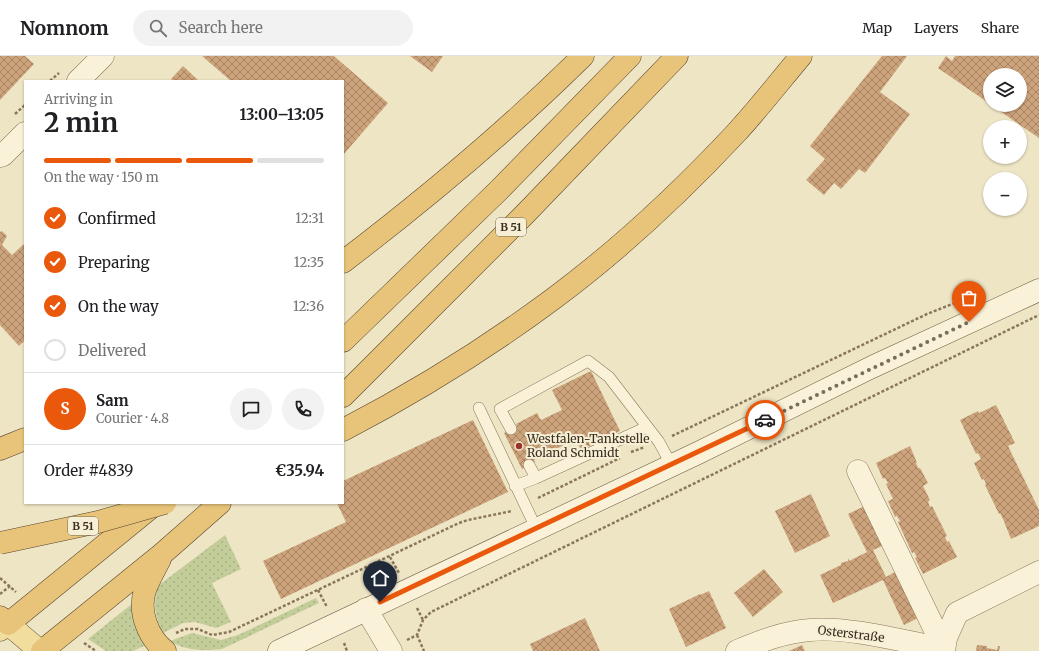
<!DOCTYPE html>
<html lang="en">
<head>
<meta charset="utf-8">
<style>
	body { margin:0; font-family:Merriweather,serif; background:#f2f2f2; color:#202124; height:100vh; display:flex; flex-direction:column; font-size:15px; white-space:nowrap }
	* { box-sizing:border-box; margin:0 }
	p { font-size:13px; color:#757577 }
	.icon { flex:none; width:22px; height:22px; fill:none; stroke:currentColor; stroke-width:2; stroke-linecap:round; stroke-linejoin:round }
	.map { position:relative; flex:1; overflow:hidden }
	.side { position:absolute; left:24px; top:24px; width:320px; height:424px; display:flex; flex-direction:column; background:#fff; border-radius:0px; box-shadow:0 1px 3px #0004 }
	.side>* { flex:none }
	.fabs { position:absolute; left:983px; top:12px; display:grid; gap:8px }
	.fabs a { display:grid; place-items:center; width:44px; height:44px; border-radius:50%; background:#fff; box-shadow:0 1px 3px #0004; font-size:20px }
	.pin { position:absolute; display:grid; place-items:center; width:34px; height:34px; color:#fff; margin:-41px -17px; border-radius:50% 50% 50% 0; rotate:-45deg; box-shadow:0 0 4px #0007 }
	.pin .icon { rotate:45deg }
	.courier { position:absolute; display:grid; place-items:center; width:40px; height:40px; margin:-20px; border:3px solid #ea580c; border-radius:50%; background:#fff; color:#222; box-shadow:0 1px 5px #0007 }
	.overview em { font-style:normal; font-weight:700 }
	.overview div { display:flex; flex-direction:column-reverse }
	.overview { display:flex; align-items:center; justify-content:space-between; height:68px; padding:0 20px }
	h1 { font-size:26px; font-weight:700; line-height:30px }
	.bar { display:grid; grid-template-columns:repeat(4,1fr); gap:6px 4px; align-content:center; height:48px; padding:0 20px }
	.bar i { height:5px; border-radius:3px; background:#e0e0e0 }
	.bar .on { background:#ea580c }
	.bar p { grid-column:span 4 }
	.line { display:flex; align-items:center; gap:10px; padding:0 20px; border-top:1px solid #e0e0e0 }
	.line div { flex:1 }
	.round { display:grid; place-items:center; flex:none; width:42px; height:42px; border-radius:21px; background:#f2f2f2 }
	ol { padding:0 20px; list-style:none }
	li { display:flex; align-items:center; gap:12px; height:44px }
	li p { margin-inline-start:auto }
	li .icon { padding:4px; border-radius:50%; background:#ea580c; color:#fff; stroke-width:4 }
	li:last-child { color:#757577 }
	li i { width:22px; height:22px; border:2px solid #e0e0e0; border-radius:50% }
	header { display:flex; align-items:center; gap:24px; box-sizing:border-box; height:56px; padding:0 20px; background:#fff; border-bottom:1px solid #e0e0e0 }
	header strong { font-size:19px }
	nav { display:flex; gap:22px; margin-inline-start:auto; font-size:14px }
	.search { width:280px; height:36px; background:#f2f2f2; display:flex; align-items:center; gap:10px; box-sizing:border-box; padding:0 14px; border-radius:22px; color:#757577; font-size:15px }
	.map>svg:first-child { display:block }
	.grass { fill:url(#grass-dots) }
	.building { fill:url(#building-cross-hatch) }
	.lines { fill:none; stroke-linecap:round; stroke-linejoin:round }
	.service-casing { stroke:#8a775b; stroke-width:12 }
	.minor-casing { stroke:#8a775b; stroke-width:23 }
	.tertiary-casing { stroke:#8a775b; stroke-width:23 }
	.secondary-casing { stroke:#6b583e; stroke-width:23 }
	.primary-casing { stroke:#57452f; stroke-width:23 }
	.trunk-casing { stroke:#57452f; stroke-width:23 }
	.path { stroke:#8a775b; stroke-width:2.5; stroke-dasharray:3 2; stroke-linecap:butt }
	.service { stroke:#f9f2d8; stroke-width:11 }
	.minor { stroke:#f9f2d8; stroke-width:22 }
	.tertiary { stroke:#f9f2d8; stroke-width:22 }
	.secondary { stroke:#f9f2d8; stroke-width:22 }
	.primary { stroke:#f1dd9d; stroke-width:22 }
	.trunk { stroke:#e7c47a; stroke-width:22 }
	.trunk-bridge-casing { stroke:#57452f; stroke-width:23; stroke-linecap:butt }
	.trunk-bridge { stroke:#e7c47a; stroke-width:22 }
	.done { stroke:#796e59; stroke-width:4; stroke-dasharray:0 7.2 }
	.route { stroke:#ea580c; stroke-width:5 }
	.poi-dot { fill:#99322b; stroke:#f6efd5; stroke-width:1.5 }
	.labels { text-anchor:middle; stroke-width:4; stroke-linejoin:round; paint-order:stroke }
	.shield { fill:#f6efd5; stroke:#726856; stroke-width:1 }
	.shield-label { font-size:11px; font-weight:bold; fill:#3a2e1f }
	.poi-label { font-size:12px; fill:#3a2e1f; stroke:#f6efd5; text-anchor:start }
	.street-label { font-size:12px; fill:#3a2e1f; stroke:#f6efd5 }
</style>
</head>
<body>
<header>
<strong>Nomnom</strong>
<div class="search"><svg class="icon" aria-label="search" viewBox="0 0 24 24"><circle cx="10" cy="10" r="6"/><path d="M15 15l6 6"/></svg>Search here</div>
<nav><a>Map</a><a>Layers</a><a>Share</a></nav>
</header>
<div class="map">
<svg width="1039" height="595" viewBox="0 0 1039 595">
	<defs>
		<pattern id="grass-dots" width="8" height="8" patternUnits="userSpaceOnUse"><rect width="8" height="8" fill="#c3cd99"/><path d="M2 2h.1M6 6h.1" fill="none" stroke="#a8b083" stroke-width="1.8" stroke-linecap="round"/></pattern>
		<pattern id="building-cross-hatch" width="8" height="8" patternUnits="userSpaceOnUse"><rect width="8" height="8" fill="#cda37b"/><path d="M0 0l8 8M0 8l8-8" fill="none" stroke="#a78564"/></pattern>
	</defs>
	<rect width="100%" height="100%" fill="#eee5c5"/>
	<path class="grass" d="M225,479L241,513L212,527L231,566L216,572L195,566L183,567L163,577C155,561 152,546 159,529Z
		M316,542L319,547L222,593C204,595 185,595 170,585L192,577L221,584L238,579Z
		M133,547L146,589L133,595H106L88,583Z"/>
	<path class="building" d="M0,0H25L34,8L0,44Z
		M202,0H334L388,47L343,99V25H231Z
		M410,0H443L432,16Z
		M882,0H907L880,36L910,58L865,117L859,113L841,133L834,127L824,139L806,124L825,103L810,90Z
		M946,0L952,5L955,0H1039V82L991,49H1020V19H990V48L938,12Z
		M183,10L199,25H173L171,23Z
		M2,175L7,180L2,189L12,199L25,187V284L19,290L0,269V176Z
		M591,315L620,375L581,394L576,383L534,404L535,406L522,413L504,377L517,370L516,368L537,357L541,364L562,354L552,334Z
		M996,349L1015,387L1008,390L1039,454V470L1011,483L1003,463L1000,457L999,458L985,429L986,428L984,423L982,424L974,407L981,403L978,397L976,398L960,364L978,355L979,357Z
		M473,364L508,436L281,543L263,505L346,466L337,447H343V425Z
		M910,390L917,407H916L918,412H920L928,427L923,430L930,444L928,446L930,451L932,450L947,480L945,481L947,486L949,485L957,501L923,518L915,502L917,501L914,496L912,497L898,466L900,465L897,460L895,461L888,445L893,443L886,428L888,427L885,422L883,423L876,407Z
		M811,438L830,480L795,497L775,455Z
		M869,448L882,490L873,494L886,521L895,516L922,560L904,569L883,524L833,547L820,519L841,509V507L848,505V502L849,505L867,496L848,458Z
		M764,513L783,536L753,561L734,537Z
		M709,535L726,572L686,591L669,553L700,538V539Z
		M585,562L600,595H533L530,588Z
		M802,589L805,595H789Z
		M977,589L987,590V592L997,594L998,590H1000L999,595H976Z"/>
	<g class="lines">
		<defs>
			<path id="service" d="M479,352L536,472
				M511,373L500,353L588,305L609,321L659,386L672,410
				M536,422L647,371
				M515,430L536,422L529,409"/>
			<path id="minor" d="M78,25L103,0
				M0,100L3,99L25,77
				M858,415L934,572L946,582
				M737,595C761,585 784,576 810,574C848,570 906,586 944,593
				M944,595L946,582L957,557L1039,516"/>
			<path id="tertiary" d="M366,553L391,595"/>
			<path id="secondary" d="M279,595L698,397L872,311L1039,234"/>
			<path id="primary" d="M0,574L8,568L40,595"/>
			<path id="trunk" d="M343,206C427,142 508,74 583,0
				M343,285L499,134L630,0
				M343,340L526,157L677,0
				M343,374C416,336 487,292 553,243C619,194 681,136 737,76C759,52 780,25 801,0
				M0,393L25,383
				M160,503C155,513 149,523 145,534C138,556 148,581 165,595
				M0,561L8,568L154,449
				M42,595L162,498L220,447"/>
		</defs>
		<use href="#service" class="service-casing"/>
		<use href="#minor" class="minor-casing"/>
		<use href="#tertiary" class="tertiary-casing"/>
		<use href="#secondary" class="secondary-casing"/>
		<use href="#primary" class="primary-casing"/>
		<use href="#trunk" class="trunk-casing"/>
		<path class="path" d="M50,25L59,17
			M15,58L25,49
			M672,380L927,258L970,241
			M631,396L645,391
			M538,442L620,402
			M390,501L399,517
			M0,522L16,536
			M318,534L327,551
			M0,538L10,530
			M417,552L423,564
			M176,577L185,573H198L212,579L229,576L459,467L468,464L512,455
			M417,579L424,595
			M407,584L417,579L423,564L431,556L1039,259
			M84,587L96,595
			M344,587L347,595"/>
		<use href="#service" class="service"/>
		<use href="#minor" class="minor"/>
		<use href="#tertiary" class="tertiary"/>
		<use href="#secondary" class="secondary"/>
		<use href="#primary" class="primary"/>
		<use href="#trunk" class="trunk"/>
		<defs>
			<path id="trunk-bridge" d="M0,487L98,466L165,447"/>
		</defs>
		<use href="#trunk-bridge" class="trunk-bridge-casing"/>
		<use href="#trunk-bridge" class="trunk-bridge"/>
	</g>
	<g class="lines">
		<path class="done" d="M765,364L969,266"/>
		<path class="route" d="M380,546L765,364"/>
	</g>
	<circle class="poi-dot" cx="519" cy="390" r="4"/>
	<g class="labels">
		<g class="shield">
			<rect x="496" y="162" width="30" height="18" rx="3"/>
			<rect x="68" y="461" width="30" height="18" rx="3"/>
		</g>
		<g class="shield-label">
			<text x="511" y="175">B 51</text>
			<text x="83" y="474">B 51</text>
		</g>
		<g class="poi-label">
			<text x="527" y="387">Westfalen-Tankstelle<tspan x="527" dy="14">Roland Schmidt</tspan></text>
		</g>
		<g class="street-label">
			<text transform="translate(851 578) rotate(7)" y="4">Osterstraße</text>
		</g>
	</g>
</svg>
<div class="fabs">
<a><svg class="icon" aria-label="layers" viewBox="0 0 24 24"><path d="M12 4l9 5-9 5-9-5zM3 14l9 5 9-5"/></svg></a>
<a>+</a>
<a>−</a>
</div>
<div class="pin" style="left:969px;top:266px;background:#ea580c"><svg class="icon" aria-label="bag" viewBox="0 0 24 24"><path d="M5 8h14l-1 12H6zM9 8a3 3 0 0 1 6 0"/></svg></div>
<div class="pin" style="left:380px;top:546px;background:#1f2937"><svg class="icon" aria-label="home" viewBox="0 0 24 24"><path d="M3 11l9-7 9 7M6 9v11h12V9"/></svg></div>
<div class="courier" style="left:765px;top:364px"><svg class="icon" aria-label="car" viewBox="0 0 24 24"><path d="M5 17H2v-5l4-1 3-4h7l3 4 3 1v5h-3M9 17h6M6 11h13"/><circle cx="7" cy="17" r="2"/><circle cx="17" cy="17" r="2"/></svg></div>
<section class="side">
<div class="overview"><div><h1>2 min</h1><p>Arriving in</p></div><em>13:00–13:05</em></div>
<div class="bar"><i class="on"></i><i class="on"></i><i class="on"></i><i></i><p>On the way · 150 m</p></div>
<ol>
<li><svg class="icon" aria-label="check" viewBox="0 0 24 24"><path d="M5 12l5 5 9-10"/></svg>Confirmed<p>12:31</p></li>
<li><svg class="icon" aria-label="check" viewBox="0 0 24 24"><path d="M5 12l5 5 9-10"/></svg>Preparing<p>12:35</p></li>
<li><svg class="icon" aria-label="check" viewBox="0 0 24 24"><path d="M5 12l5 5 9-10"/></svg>On the way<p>12:36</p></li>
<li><i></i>Delivered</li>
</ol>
<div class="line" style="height:72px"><b class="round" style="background:#ea580c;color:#fff">S</b><div><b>Sam</b><p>Courier · 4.8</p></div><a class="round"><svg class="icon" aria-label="chat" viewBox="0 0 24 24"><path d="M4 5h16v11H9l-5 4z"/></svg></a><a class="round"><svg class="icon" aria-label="phone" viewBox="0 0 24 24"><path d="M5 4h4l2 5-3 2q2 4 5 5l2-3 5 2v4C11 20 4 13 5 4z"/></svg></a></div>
<div class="line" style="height:52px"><div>Order #4839</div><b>€35.94</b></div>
</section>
</div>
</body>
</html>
